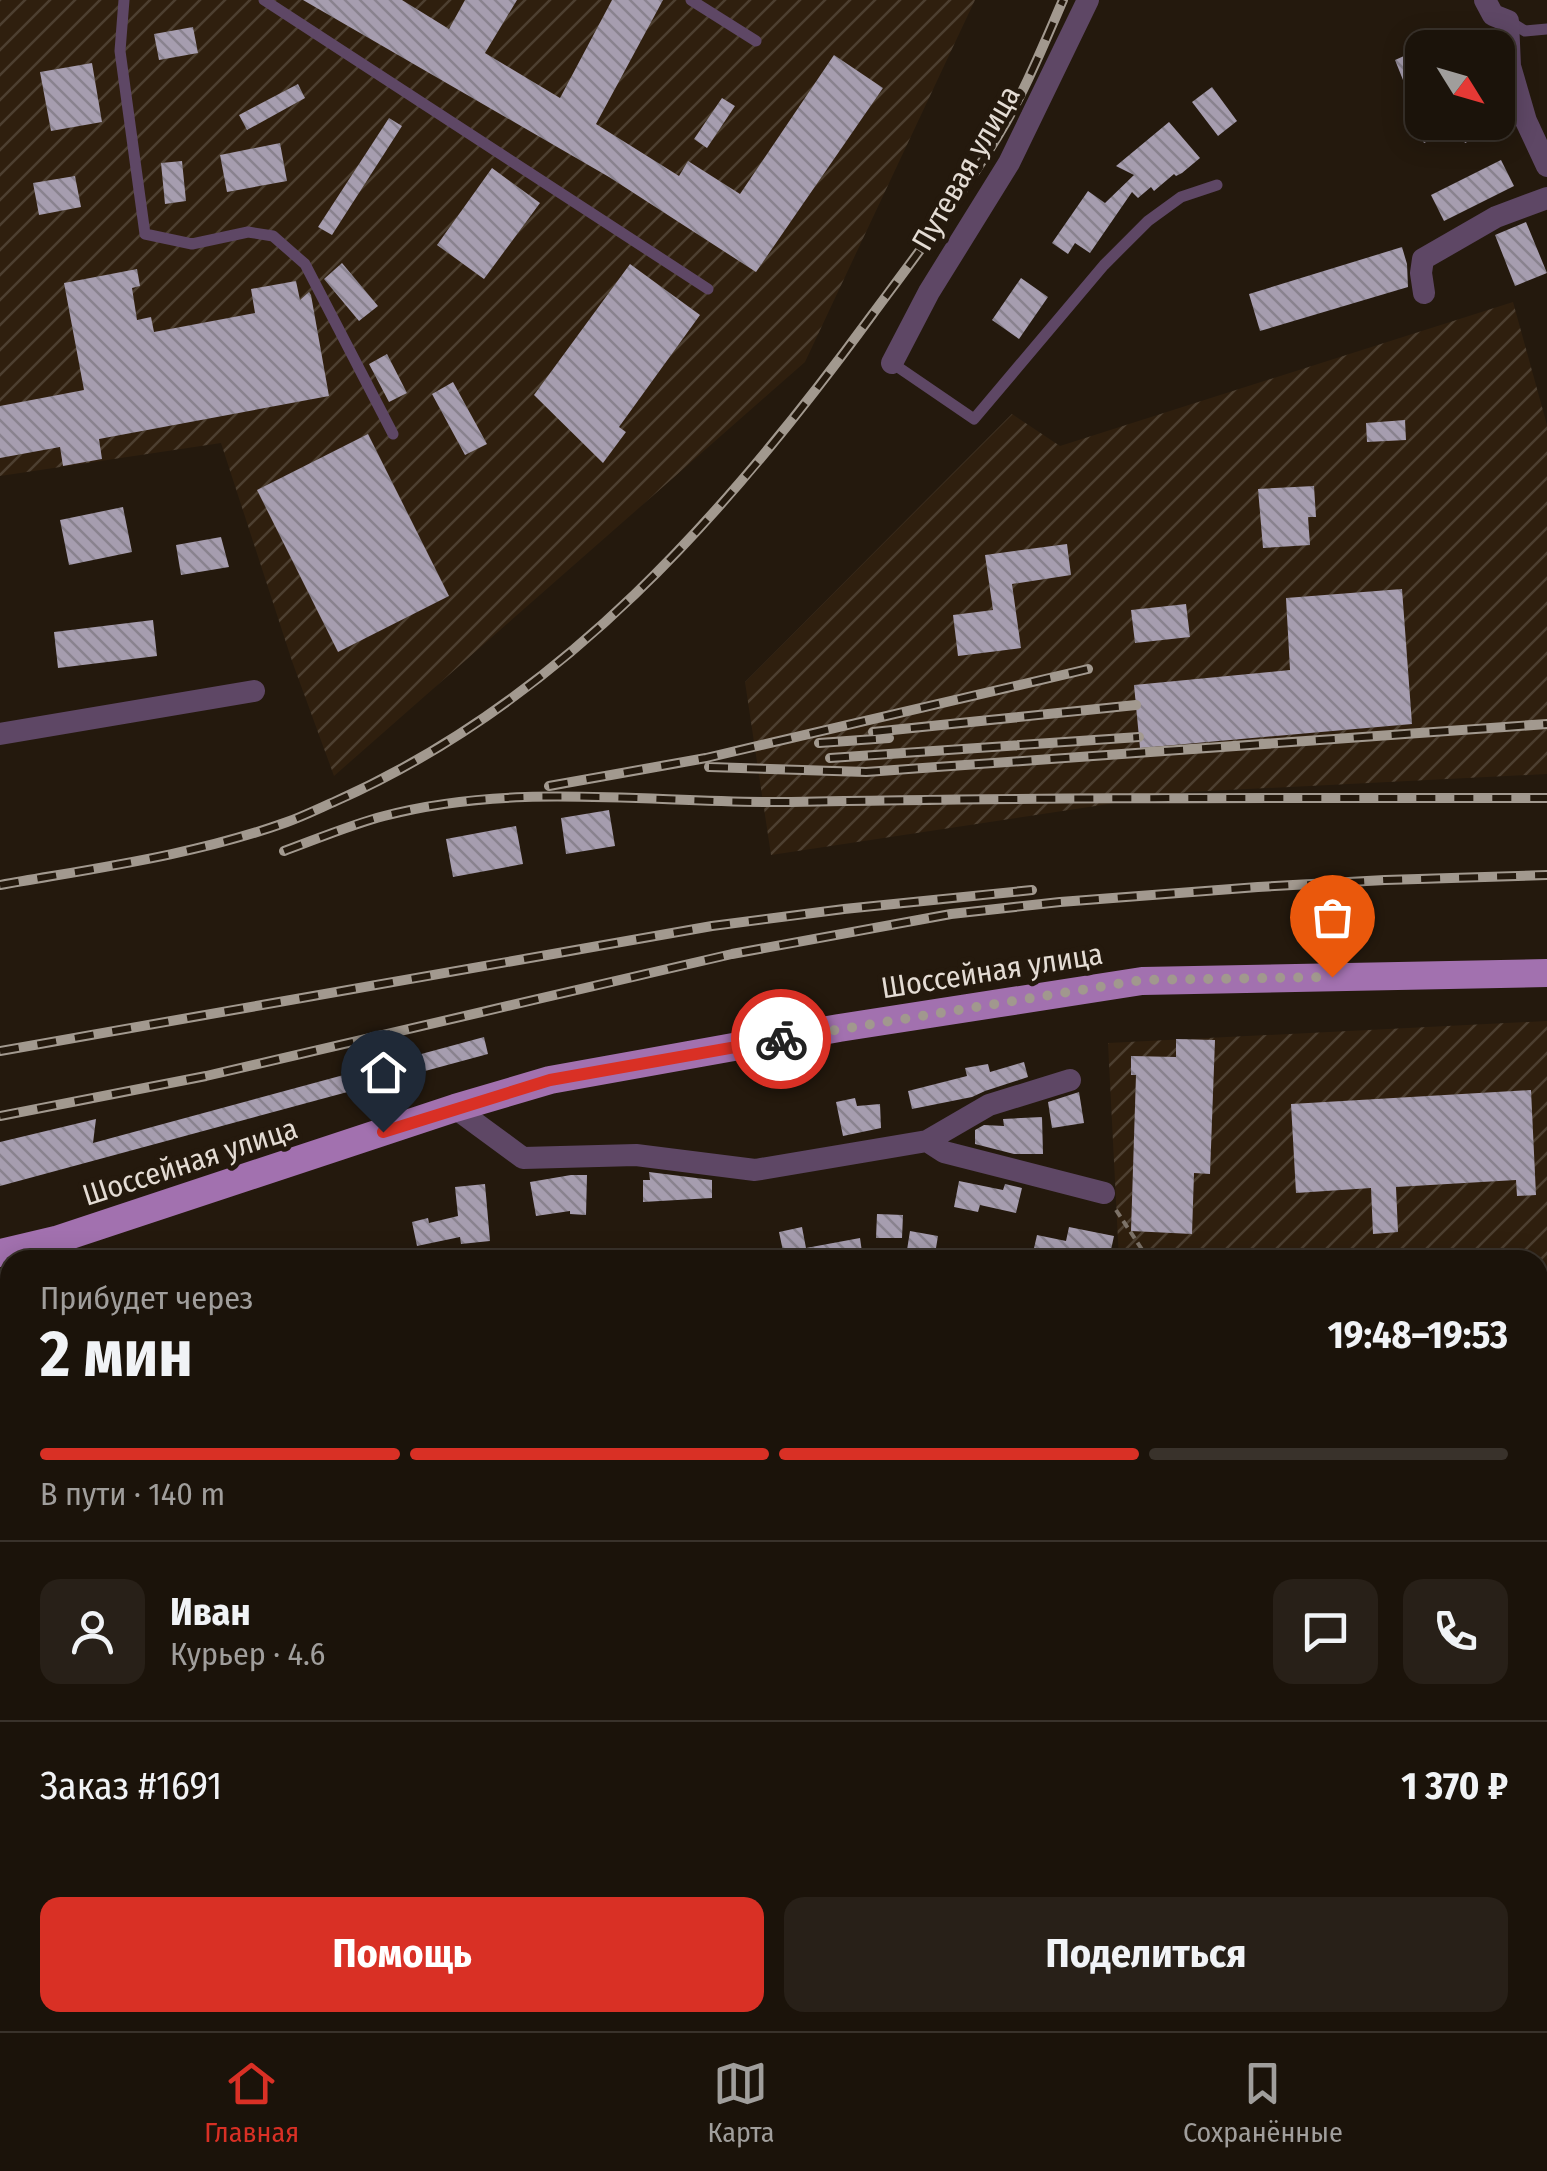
<!DOCTYPE html>
<html lang="ru">
<head>
<meta charset="utf-8">
<style>
	body { margin:0; font-family:"Fira Sans Condensed",sans-serif; background:#282018; color:#f1f3f6; height:100vh; display:flex; flex-direction:column; font-size:38px; white-space:nowrap }
	* { box-sizing:border-box; margin:0 }
	p { font-size:32px; color:#a09e9c }
	.icon { flex:none; width:55px; height:55px; fill:none; stroke:currentColor; stroke-width:2; stroke-linecap:round; stroke-linejoin:round }
	.map { position:relative; flex:1; overflow:hidden }
	.details { position:absolute; left:0px; top:1250px; width:1548px; height:782px; display:flex; flex-direction:column; background:#1b130a; border-radius:30px 30px 0 0; box-shadow:0 5px 25px #0003,0 0 0 2px #39322b }
	.details>* { flex:none }
	.needle { width:65px; rotate:127deg }
	.controls { position:absolute; left:1405px; top:30px; display:grid; gap:20px }
	.controls a { display:grid; place-items:center; width:110px; height:110px; border-radius:20px; background:#1b130a; box-shadow:0 5px 25px #0003,0 0 0 2px #39322b; font-size:50px }
	.pin { position:absolute; display:grid; place-items:center; width:85px; height:85px; color:#fff; margin:-102px -42px; border-radius:50% 50% 50% 0; rotate:-45deg; box-shadow:0 0 10px #0007 }
	.pin .icon { rotate:45deg }
	.courier { position:absolute; display:grid; place-items:center; width:100px; height:100px; margin:-50px; border:8px solid #d93025; border-radius:50%; background:#fff; color:#222; box-shadow:0 2px 12px #0007 }
	.summary em { font-style:normal; font-weight:700 }
	.summary div { display:flex; flex-direction:column-reverse }
	.summary { display:flex; align-items:center; justify-content:space-between; height:170px; padding:0 40px }
	h1 { font-size:65px; font-weight:700; line-height:75px }
	.bar { display:grid; grid-template-columns:repeat(4,1fr); gap:15px 10px; align-content:center; height:120px; padding:0 40px }
	.bar i { height:12px; border-radius:8px; background:#39322b }
	.bar .selected { background:#d93025 }
	.bar p { grid-column:span 4 }
	.line { display:flex; align-items:center; gap:25px; padding:0 40px; border-top:2px solid #39322b }
	.line div { flex:1 }
	.round { display:grid; place-items:center; flex:none; width:105px; height:105px; border-radius:20px; background:#282018 }
	.action { display:flex; gap:20px; margin-top:auto; padding:20px 40px }
	.action a { flex:1; height:115px; border-radius:20px; background:#d93025; color:#fff; font-size:40px; font-weight:700; line-height:115px; text-align:center }
	.action a+a { background:#282018; color:#f1f3f6 }
	.menu { display:flex; justify-content:space-around; align-items:center; height:140px; border-top:2px solid #39322b; background:#1b130a; font-size:28px; color:#a09e9c }
	.menu a { display:grid; justify-items:center; gap:5px }
	.menu .selected { color:#d93025 }
	.map>svg:first-child { display:block }
	.industrial { fill:url(#industrial-furrows) }
	.lines { fill:none; stroke-linecap:round; stroke-linejoin:round }
	.stream { stroke:#000517; stroke-width:6 }
	.building { fill:url(#building-back-hatch) }
	.path { stroke:#7c7268; stroke-width:4; stroke-dasharray:8 5; stroke-linecap:butt }
	.service { stroke:#5e4765; stroke-width:11 }
	.minor { stroke:#5e4765; stroke-width:22 }
	.primary { stroke:#a271af; stroke-width:28 }
	.rail-casing { stroke:#a2998f; stroke-width:10 }
	.rail { stroke:#24190d; stroke-width:6; stroke-dasharray:19; stroke-linecap:butt }
	.done { stroke:#a1988e; stroke-width:10; stroke-dasharray:0 18 }
	.route { stroke:#d93025; stroke-width:12 }
	.labels { text-anchor:middle; stroke-width:10; stroke-linejoin:round; paint-order:stroke }
	.street-label { font-size:30px; fill:#e4dcd4; stroke:#24190d }
</style>
</head>
<body>
<div class="map">
<svg width="1547" height="2031" viewBox="0 0 1547 2031">
	<defs>
		<pattern id="industrial-furrows" width="10" height="10" patternUnits="userSpaceOnUse" patternTransform="scale(2.5)"><rect width="10" height="10" fill="#2f1f0e"/><path d="M-1 1l2-2M0 10L10 0M9 11l2-2" fill="none" stroke="#4d3f30"/></pattern>
		<pattern id="building-back-hatch" width="6" height="6" patternUnits="userSpaceOnUse" patternTransform="scale(2.5)"><rect width="6" height="6" fill="#a69daf"/><path d="M-1 5l2 2M0 0l6 6M5-1l2 2" fill="none" stroke="#89828e"/></pattern>
	</defs>
	<rect width="100%" height="100%" fill="#24190d"/>
	<path class="industrial" d="M0,0H975L805,362L334,776L292,661L221,443L0,476Z
		M1513,302L1547,425V774L1188,792L771,855L745,682L1012,414L1060,446Z
		M1547,1021V1371L1538,1370V1260H1119L1108,1043Z"/>
	<g class="lines">
		<path class="stream" d="M1538,1874L1547,1876"/>
	</g>
	<path class="building" d="M303,0H402L449,29L465,0H517L485,53L560,98L612,0H663L596,124L679,176L688,161L740,194L834,55L883,88L756,272L609,177Z
		M193,27L198,53L159,60L154,34Z
		M1422,48V78L1405,85L1395,60Z
		M92,63L102,122L51,131L40,72Z
		M298,84L305,98L247,130L239,115Z
		M1212,87L1237,121L1218,136L1192,102Z
		M722,98L735,106L707,148L694,139Z
		M389,118L402,126L332,235L318,227Z
		M1169,122L1200,158L1182,173L1176,176L1174,174L1154,191L1151,187L1138,198L1132,192L1090,253L1075,243L1068,254L1052,243L1088,191L1105,203L1134,175L1116,166Z
		M1414,122H1478L1484,134L1465,143L1457,127L1424,143Z
		M280,143L287,181L227,192L220,155Z
		M1501,160L1514,186L1444,221L1431,195Z
		M182,161L186,201L165,204L161,163Z
		M492,168L540,203L484,279L437,245Z
		M75,176L81,207L39,215L33,183Z
		M1526,222L1547,273L1515,286L1495,235Z
		M1402,247L1407,264L1408,287L1260,331L1249,294Z
		M342,263L378,306L359,321L324,279Z
		M630,264L700,315L619,427L626,432L603,463L534,395Z
		M137,269L140,286L132,288L137,320L151,317L154,332L255,313L251,289L296,281L300,300L309,292L311,295L329,396L99,439L102,459L63,466L60,447L0,458V406L84,390L64,283Z
		M1021,278L1048,297L1019,339L992,320Z
		M387,354L407,393L389,402L369,364Z
		M453,382L487,444L465,455L432,394Z
		M1405,420L1406,440L1367,442L1366,423Z
		M368,434L449,596L338,652L257,490Z
		M1314,486L1316,517H1308L1310,545L1263,548L1258,489Z
		M123,507L132,552L69,565L60,520Z
		M221,537L229,567L181,575L176,545Z
		M1067,544L1071,575L1012,584L1021,648L958,656L953,615L993,610L985,555Z
		M1402,589L1412,724L1140,748L1134,685L1290,670L1286,598Z
		M1186,604L1190,637L1135,643L1131,610Z
		M153,620L157,656L58,668L54,632Z
		M609,810L615,846L566,854L561,818Z
		M516,826L523,864L453,877L446,839Z
		M484,1037L488,1054L0,1186V1142L96,1119L93,1143Z
		M1176,1039L1215,1040L1210,1174L1194,1173L1192,1234L1131,1231L1136,1075H1131V1056L1176,1057Z
		M1024,1062L1028,1077L985,1091L972,1097L912,1109L908,1091L967,1076L965,1068L988,1064L990,1072Z
		M1531,1090L1536,1195L1517,1196L1516,1180L1396,1187L1398,1232L1373,1234L1371,1188L1296,1193L1291,1104Z
		M1079,1092L1084,1123L1052,1128L1048,1102Z
		M855,1098L857,1106L880,1104L881,1128L843,1136L836,1102Z
		M1042,1117L1043,1154H1014L975,1144V1130L984,1125L1004,1126L1003,1119Z
		M649,1172L712,1180V1198L643,1202V1180H650Z
		M571,1175H587L586,1215L570,1214V1211L536,1216L530,1182Z
		M959,1181L1003,1190L1005,1184L1022,1188L1016,1213L980,1205L978,1212L954,1207Z
		M485,1184L490,1241L461,1244L460,1237L417,1246L412,1222L428,1218L429,1223L458,1216L455,1187Z
		M877,1214L903,1215L902,1238H876Z
		M802,1227L806,1248L860,1238L862,1252L819,1260H782L783,1251L779,1232Z
		M1069,1227L1114,1236L1109,1259L1078,1252L1077,1260H1044L1032,1257L1037,1235L1066,1241Z
		M910,1231L938,1236L935,1254L907,1250Z"/>
	<g class="lines">
		<path class="path" d="M1116,1210L1149,1260
			M1043,2022L1045,2031
			M1500,2022L1506,2031"/>
		<path class="service" d="M124,0L120,51L145,234L192,244L248,232L273,236L305,264L393,434
			M264,0L708,289
			M691,0L756,41
			M1509,21L1525,31L1547,29
			M892,363L974,419L1104,265L1148,221L1181,197L1217,185"/>
		<path class="minor" d="M1485,0L1493,15L1508,21L1510,66L1526,121L1547,166
			M1424,293L1421,273L1423,259L1496,217L1547,198
			M892,363L929,292L1009,163L1088,0
			M0,734L254,691
			M455,1108L523,1158L636,1155L755,1170L927,1141L989,1105L1070,1080
			M927,1141L944,1152L1104,1193
			M1538,1467L1547,1471
			M0,1922L10,1931
			M112,2022L122,2031
			M236,2031L242,2022"/>
		<path class="primary" d="M0,1253L56,1240L455,1108L550,1080L839,1028L1142,981L1547,973"/>
		<defs>
			<path id="rail" d="M873,732L1136,705
				M819,743L889,738
				M830,758L1139,737
				M709,767L866,772L1547,724
				M549,786L706,758L1088,669
				M284,851C317,839 350,825 384,816C517,781 656,804 791,802C1043,797 1295,798 1547,798
				M0,885C96,868 195,855 287,822C304,816 320,808 336,801C563,700 728,512 872,315C915,257 960,198 998,136C1024,93 1043,46 1063,0
				M0,1051L712,926L844,909L1032,890
				M0,1116L206,1076L732,954L951,914L1060,902L1258,887L1385,880L1547,875"/>
		</defs>
		<use href="#rail" class="rail-casing"/>
		<use href="#rail" class="rail"/>
	</g>
	<g class="lines">
		<path class="done" d="M781,1039L1142,980L1332,977"/>
		<path class="route" d="M383,1132L550,1080L781,1039"/>
	</g>
	<g class="labels">
		<g class="street-label">
			<text transform="translate(966 168) rotate(-60)" y="10">Путевая улица</text>
			<text transform="translate(992 971) rotate(-9)" y="10">Шоссейная улица</text>
			<text transform="translate(190 1162) rotate(-18)" y="10">Шоссейная улица</text>
		</g>
	</g>
</svg>
<div class="controls">
<a><svg class="needle" viewBox="-14 -14 28 28"><path d="M0-13l5 13h-10z" fill="#e53935"/><path d="M0 13l5-13h-10z" fill="#a09e9c"/></svg></a>
</div>
<div class="pin" style="left:1332px;top:977px;background:#ea580c"><svg class="icon" aria-label="bag" viewBox="0 0 24 24"><path d="M5 8h14l-1 12H6zM9 8a3 3 0 0 1 6 0"/></svg></div>
<div class="pin" style="left:383px;top:1132px;background:#1f2937"><svg class="icon" aria-label="home" viewBox="0 0 24 24"><path d="M3 11l9-7 9 7M6 9v11h12V9"/></svg></div>
<div class="courier" style="left:781px;top:1039px"><svg class="icon" aria-label="bike" viewBox="0 0 24 24"><circle cx="6" cy="16" r="4"/><circle cx="18" cy="16" r="4"/><path d="M6 16l4-8h5l3 8M10 8l3 8H6M13 5h3"/></svg></div>
<section class="details">
<div class="summary"><div><h1>2 мин</h1><p>Прибудет через</p></div><em>19:48–19:53</em></div>
<div class="bar"><i class="selected"></i><i class="selected"></i><i class="selected"></i><i></i><p>В пути · 140 m</p></div>
<div class="line" style="height:180px"><a class="round"><svg class="icon" aria-label="person" viewBox="0 0 24 24"><circle cx="12" cy="8" r="4"/><path d="M4 21q1-7 8-7t8 7"/></svg></a><div><b>Иван</b><p>Курьер · 4.6</p></div><a class="round"><svg class="icon" aria-label="chat" viewBox="0 0 24 24"><path d="M4 5h16v11H9l-5 4z"/></svg></a><a class="round"><svg class="icon" aria-label="phone" viewBox="0 0 24 24"><path d="M5 4h4l2 5-3 2q2 4 5 5l2-3 5 2v4C11 20 4 13 5 4z"/></svg></a></div>
<div class="line" style="height:130px"><div>Заказ #1691</div><b>1 370 ₽</b></div>
<div class="action"><a>Помощь</a><a>Поделиться</a></div>
</section>
</div>
<nav class="menu">
<a class="selected"><svg class="icon" aria-label="home" viewBox="0 0 24 24"><path d="M3 11l9-7 9 7M6 9v11h12V9"/></svg>Главная</a>
<a><svg class="icon" aria-label="map" viewBox="0 0 24 24"><path d="M3 6l6-2 6 2 6-2v14l-6 2-6-2-6 2zM9 4v14M15 6v14"/></svg>Карта</a>
<a><svg class="icon" aria-label="saved" viewBox="0 0 24 24"><path d="M7 4h10v16l-5-4-5 4z"/></svg>Сохранённые</a>
</nav>
</body>
</html>
